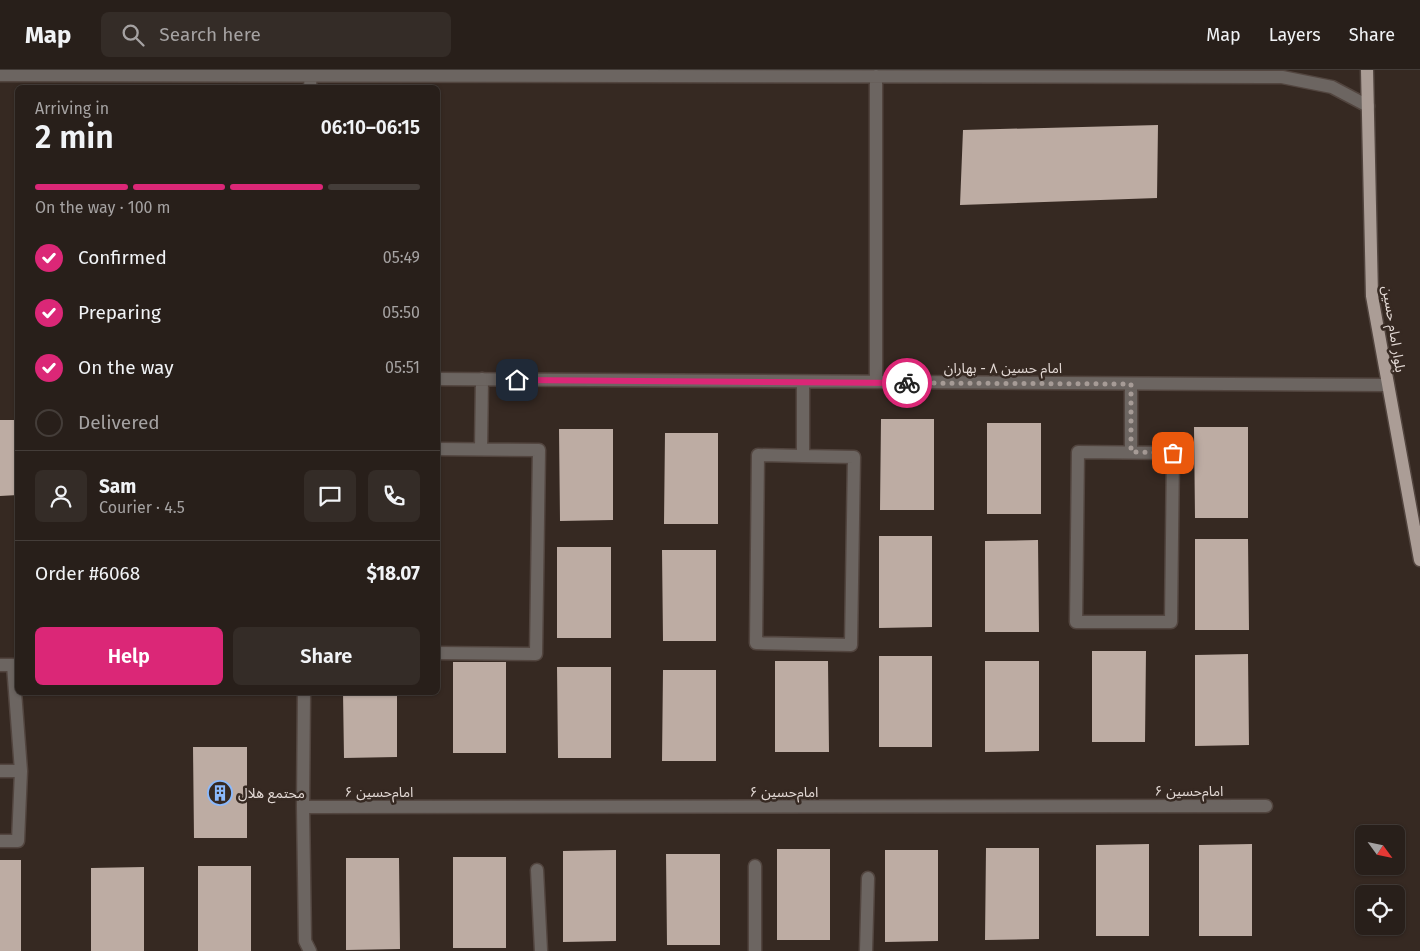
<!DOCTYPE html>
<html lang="en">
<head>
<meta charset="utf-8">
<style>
	body { margin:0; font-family:"Fira Sans","Noto Sans Arabic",sans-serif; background:#342c27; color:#f1f3f6; height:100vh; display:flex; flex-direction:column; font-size:19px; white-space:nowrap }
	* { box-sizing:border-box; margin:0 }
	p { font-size:16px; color:#a5a2a2 }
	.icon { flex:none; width:28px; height:28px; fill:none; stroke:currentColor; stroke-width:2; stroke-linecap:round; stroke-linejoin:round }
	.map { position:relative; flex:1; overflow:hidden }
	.drawer { position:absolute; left:15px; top:15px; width:425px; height:610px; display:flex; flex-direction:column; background:#281f1a; border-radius:8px; box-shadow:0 1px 4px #0004,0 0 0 1px #443d39 }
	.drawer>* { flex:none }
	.needle { width:32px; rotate:123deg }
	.controls { position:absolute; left:1355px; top:755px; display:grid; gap:10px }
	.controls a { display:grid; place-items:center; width:50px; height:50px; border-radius:8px; background:#281f1a; box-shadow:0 1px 4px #0004,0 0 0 1px #443d39; font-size:25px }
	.pin { position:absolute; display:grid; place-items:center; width:42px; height:42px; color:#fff; margin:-21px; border-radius:10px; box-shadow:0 2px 8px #0006 }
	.courier { position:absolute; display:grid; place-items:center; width:50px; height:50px; margin:-25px; border:4px solid #db2777; border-radius:50%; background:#fff; color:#222; box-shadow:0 1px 6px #0007 }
	.head em { font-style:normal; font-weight:600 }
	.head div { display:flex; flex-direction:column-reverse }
	.head { display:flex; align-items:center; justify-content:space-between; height:85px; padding:0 20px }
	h1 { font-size:32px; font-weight:600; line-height:38px }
	.bar { display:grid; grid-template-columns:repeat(4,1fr); gap:8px 5px; align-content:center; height:60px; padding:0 20px }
	.bar i { height:6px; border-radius:4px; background:#443d39 }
	.bar .current { background:#db2777 }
	.bar p { grid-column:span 4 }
	.line { display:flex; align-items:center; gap:12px; padding:0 20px; border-top:1px solid #443d39 }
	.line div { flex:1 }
	.round { display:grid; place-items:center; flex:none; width:52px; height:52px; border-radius:8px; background:#342c27 }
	ol { padding:0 20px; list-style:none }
	li { display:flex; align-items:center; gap:15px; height:55px }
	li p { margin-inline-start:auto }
	li .icon { padding:5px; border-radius:50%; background:#db2777; color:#fff; stroke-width:4 }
	li:last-child { color:#a5a2a2 }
	li i { width:28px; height:28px; border:2px solid #443d39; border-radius:50% }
	.cta { display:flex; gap:10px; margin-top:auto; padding:10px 20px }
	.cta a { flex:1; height:58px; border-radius:8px; background:#db2777; color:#fff; font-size:20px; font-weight:600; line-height:58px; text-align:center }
	.cta a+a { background:#342c27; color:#f1f3f6 }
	header { display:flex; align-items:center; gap:30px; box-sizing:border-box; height:70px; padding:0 25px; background:#281f1a; border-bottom:1px solid #443d39 }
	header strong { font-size:24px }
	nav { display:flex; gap:28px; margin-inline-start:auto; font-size:18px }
	.search { width:350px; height:45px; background:#342c27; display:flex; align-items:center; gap:12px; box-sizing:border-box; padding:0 18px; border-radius:8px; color:#a5a2a2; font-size:19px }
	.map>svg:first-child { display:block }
	.building { fill:#bdaca3 }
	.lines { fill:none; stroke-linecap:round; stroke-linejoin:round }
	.minor-casing { stroke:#52453f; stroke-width:15 }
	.major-casing { stroke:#52453f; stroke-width:15 }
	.minor { stroke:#6c6561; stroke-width:12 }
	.major { stroke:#ab9d96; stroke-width:12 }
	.done { stroke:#a69b96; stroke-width:5; stroke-dasharray:0 9 }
	.route { stroke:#db2777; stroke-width:6 }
	.labels { text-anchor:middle; stroke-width:5; stroke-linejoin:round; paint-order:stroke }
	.street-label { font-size:14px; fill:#e3d9d5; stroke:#362922 }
	.poi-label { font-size:14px; fill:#e3d9d5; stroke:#362922; text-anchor:start }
</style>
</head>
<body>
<header>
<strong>Map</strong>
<div class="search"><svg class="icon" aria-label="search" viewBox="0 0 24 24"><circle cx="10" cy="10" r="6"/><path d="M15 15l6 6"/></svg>Search here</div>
<nav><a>Map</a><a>Layers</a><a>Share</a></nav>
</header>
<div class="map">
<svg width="1420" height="881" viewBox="0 0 1420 881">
	<rect width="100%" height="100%" fill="#362922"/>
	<path class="building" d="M1158,55L1157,128L960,135L963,60Z
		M881,349H934V440H880Z
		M0,350H18V425L0,426Z
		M987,353H1041V444H987Z
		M1194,357H1248V448H1195Z
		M559,359H613V450L560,451Z
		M665,363H718V454H664Z
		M879,466H932V557L879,558Z
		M1195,469H1248L1249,560H1195Z
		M1038,470L1039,562H985V471Z
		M557,477H611V568H557Z
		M662,480H716V571H663Z
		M1092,581H1146L1145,672H1092Z
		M1248,584L1249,675L1195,676V585Z
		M879,586H932V677H879Z
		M775,591H828L829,682H775Z
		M985,591H1039V681L985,682Z
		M453,592H506V683H453Z
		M557,597H611V688H558Z
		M663,600H716V691H662Z
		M343,622H397V687L344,688Z
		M193,677H247V768H194Z
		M1149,774V866H1096V775Z
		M1252,774V866H1199V775Z
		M986,778H1039V869L985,870Z
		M777,779H830V870H777Z
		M616,780V871L563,872V781Z
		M885,780H938V871L885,872Z
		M666,784H720V875H667Z
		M453,787H506V878H453Z
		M346,788H399L400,879L346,880Z
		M0,790H21V881H0Z
		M198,796H251V881H198Z
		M144,797V881H91V798Z"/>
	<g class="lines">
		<defs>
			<path id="minor" d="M0,5L1282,7L1332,17L1368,36
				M876,6V312
				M310,18L311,0
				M438,309L1388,315
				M803,312V386L758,385L756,573L851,575L854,387L803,386
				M438,379L539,380L536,584L438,583
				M481,379L482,309
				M1078,382L1173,383L1171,552H1076Z
				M1131,382V315
				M0,595H18
				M304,622L303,737L305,871L310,881
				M0,701H21
				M303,737L1266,736
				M0,771H18L21,701L13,595
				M537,800L541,881
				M755,881V796
				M866,881L868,808"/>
			<path id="major" d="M1367,0L1372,226L1420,490"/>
		</defs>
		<use href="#minor" class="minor-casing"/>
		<use href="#major" class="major-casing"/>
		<use href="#minor" class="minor"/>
		<use href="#major" class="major"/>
	</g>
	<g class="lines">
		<path class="done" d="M907,313L1131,314V382L1173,383"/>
		<path class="route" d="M517,310L907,313"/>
	</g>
	<defs>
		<symbol id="building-ring" viewBox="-11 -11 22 22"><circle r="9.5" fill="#362922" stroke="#8bb9fc" stroke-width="1.5"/><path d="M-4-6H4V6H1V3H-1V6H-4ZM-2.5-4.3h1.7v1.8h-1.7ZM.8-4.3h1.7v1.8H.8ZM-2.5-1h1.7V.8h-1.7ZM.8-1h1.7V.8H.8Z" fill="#8bb9fc"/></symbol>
	</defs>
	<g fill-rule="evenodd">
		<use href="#building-ring" x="206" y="709" width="28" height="28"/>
	</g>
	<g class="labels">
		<g class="street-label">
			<text transform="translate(1394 259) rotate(81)" y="5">بلوار امام حسین</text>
			<text x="1003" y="303">امام حسین ۸ - بهاران</text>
			<text x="1189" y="726">امام‌حسین ۶</text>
			<text x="379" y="727">امام‌حسین ۶</text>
			<text x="784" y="727">امام‌حسین ۶</text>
		</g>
		<g class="poi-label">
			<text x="238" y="728">محتمع هلال</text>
		</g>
	</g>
</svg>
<div class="controls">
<a><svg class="needle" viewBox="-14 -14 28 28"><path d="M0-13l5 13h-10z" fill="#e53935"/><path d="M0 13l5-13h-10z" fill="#a5a2a2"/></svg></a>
<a><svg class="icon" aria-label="locate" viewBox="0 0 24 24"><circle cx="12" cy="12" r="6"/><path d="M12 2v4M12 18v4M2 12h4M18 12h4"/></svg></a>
</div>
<div class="pin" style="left:1173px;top:383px;background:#ea580c"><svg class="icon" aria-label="bag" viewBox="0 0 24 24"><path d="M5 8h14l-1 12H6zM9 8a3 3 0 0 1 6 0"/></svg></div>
<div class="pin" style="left:517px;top:310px;background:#1f2937"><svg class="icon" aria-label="home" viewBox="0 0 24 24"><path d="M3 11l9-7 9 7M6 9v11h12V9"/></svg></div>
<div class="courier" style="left:907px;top:313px"><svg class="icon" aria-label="bike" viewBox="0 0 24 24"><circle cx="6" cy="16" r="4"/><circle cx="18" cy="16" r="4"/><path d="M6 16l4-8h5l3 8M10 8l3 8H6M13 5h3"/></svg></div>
<section class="drawer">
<div class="head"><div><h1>2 min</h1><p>Arriving in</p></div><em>06:10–06:15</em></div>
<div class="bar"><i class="current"></i><i class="current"></i><i class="current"></i><i></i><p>On the way · 100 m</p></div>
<ol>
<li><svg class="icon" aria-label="check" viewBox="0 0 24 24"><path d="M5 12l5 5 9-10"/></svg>Confirmed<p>05:49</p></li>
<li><svg class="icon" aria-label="check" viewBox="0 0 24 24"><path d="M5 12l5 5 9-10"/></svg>Preparing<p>05:50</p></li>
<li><svg class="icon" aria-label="check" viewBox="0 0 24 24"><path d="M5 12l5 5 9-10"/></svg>On the way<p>05:51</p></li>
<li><i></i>Delivered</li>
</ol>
<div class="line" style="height:90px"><a class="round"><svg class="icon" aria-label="person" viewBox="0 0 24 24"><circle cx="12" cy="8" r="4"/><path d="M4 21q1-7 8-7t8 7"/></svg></a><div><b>Sam</b><p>Courier · 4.5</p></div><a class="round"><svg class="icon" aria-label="chat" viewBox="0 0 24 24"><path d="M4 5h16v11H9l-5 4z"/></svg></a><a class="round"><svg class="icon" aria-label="phone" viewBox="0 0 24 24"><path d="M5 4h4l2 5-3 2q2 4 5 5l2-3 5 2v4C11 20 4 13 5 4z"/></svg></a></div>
<div class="line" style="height:65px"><div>Order #6068</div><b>$18.07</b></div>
<div class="cta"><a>Help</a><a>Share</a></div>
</section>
</div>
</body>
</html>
